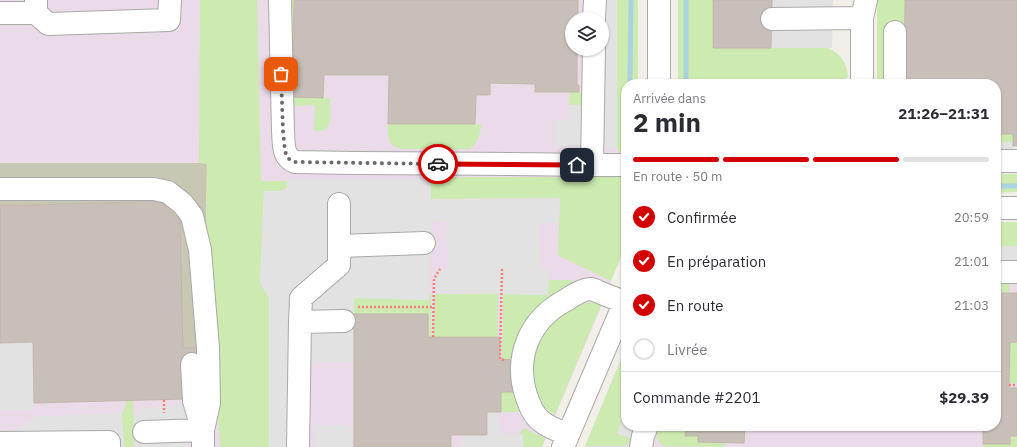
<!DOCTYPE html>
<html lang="fr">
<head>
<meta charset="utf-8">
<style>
	body { margin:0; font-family:"IBM Plex Sans",sans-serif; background:#f7f7f7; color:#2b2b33; height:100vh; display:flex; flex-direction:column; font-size:15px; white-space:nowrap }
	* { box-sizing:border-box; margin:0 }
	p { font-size:13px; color:#7c7c81 }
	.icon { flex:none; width:22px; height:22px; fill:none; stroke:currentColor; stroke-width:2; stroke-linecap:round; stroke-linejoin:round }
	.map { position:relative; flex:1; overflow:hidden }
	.details { position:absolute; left:621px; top:79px; width:380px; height:352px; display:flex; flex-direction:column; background:#fff; border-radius:16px; box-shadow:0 1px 3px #0004 }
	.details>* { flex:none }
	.buttons { position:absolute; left:565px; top:12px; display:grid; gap:8px }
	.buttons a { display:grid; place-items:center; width:44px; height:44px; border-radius:50%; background:#fff; box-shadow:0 1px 3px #0004; font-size:20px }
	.pin { position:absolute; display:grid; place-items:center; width:34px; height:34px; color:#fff; margin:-17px; border-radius:8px; box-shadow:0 2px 6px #0006 }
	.courier { position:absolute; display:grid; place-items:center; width:40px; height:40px; margin:-20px; border:3px solid #d40000; border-radius:50%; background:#fff; color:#222; box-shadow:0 1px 5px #0007 }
	.overview em { font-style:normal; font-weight:700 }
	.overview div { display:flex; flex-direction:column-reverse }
	.overview { display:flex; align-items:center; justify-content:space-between; height:68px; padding:0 12px }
	h1 { font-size:26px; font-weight:700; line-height:30px }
	.bar { display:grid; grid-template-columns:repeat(4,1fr); gap:6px 4px; align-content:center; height:48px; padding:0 12px }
	.bar i { height:5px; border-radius:3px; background:#e1e1e2 }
	.bar .active { background:#d40000 }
	.bar p { grid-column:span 4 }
	.line { display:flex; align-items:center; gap:10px; padding:0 12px; border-top:1px solid #e1e1e2 }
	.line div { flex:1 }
	ol { padding:0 12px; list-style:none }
	li { display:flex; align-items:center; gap:12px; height:44px }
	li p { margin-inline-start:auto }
	li .icon { padding:4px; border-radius:50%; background:#d40000; color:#fff; stroke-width:4 }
	li:last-child { color:#7c7c81 }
	li i { width:22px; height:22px; border:2px solid #e1e1e2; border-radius:50% }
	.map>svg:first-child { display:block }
	.industrial { fill:#ebdbe8; fill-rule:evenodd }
	.construction { fill:#c7c7b4 }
	.grass { fill:#cdebb0 }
	.parking { fill:#e2e2e2 }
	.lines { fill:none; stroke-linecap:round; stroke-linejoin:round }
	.stream { stroke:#aad3df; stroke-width:5 }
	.building { fill:#c7bfb8; stroke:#c4b6ab }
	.minor-casing { stroke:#a9a9a9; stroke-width:24 }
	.path { stroke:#fa8072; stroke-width:2.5; stroke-dasharray:2 2; stroke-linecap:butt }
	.minor { stroke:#fff; stroke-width:22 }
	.done { stroke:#6b6a68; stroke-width:4; stroke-dasharray:0 7.2 }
	.route { stroke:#d40000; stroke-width:5 }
</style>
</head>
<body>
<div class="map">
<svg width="1017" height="447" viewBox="0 0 1017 447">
	<rect width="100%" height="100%" fill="#f2efe9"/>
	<path class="industrial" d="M0,0H638V84H626V244L597,317L542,447H0ZM572,19H602V49H572Z
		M996,222H1017V447H585L626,347V426H996Z"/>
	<path class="construction" d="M0,163H207L206,217L214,348L201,347L183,348L160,201L0,206Z"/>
	<path class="grass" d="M200,0H257L261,181H287V187L282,191H264L260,283L269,298V447H220L206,217L207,164L199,163Z
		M289,0H294L293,97L330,98C330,112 335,133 315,131L314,129L315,105L293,106V116H291Z
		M617,0H638V84H626V153L619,152L617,148Z
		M678,0H713V48H828C841,54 847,63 848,77L844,80H833V84H678Z
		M877,0H905L904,29L888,84H877Z
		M570,92H585L584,105H569Z
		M388,124H475L482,125C479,134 478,145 469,149H402C387,145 388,138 388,124Z
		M996,134H1013V142H996Z
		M996,174H1017V192L996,193Z
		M431,177H626V244L611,281L559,256L558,253L560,198L430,199Z
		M996,222H1017V246H996Z
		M548,280H571L573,282V284C567,289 558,291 551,295C534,307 510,338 512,360L502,359L503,294L547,295Z
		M996,282H1009V293H996Z
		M429,293H431V337H428V314H354V298L429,300Z
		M435,294H498V337H434Z
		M590,302L595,303L601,305L555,415C553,413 549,412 547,410C542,405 539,398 536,391C529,370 533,347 546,329C548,327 549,324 552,322C563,312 576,305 590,302Z
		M1010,342H1017V383H1009Z
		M626,347V412L617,433L631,438L628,444L625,446H585Z
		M501,392H514L521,412H501Z
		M127,401H133L134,447H124L122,414Z
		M659,426H686L685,435L698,436L699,442H726V444L724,446L721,447L665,446C655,441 656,435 659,426Z
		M523,428L545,438L542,447H523V435H519Z
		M1010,436H1017V447H984L983,445V444H1010Z"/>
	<path class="parking" d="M603,0H617V148L554,147V120H569V105L601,104Z
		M772,0H833L832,48H771Z
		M833,80L862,81V84H833Z
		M996,142H1013L1014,161H996Z
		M287,179H431V199L560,198L559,223H539L540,269H549L548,295L437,293L436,275L440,269H448L447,222H431L429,300L354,298V362L300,361L298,447H269V298L260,283L264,191L287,192Z
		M996,246H1017V272H996Z
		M33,342L34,410H0V343Z
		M187,405V447H134V416L143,408Z
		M487,412H498V425L501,430V434L523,435V447H462V435H487Z
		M626,412V426H647L642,442L617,434Z
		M122,414L124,447H0V441L36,416Z
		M314,425H351V447H314Z"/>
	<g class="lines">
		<path class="stream" d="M630,84L631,0
			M686,84V0
			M996,186H1017"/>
	</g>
	<path class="building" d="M294,0H578V19H572V49H577V85H579V92H535V84L490,83V95H476L475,124H388L389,75H324L323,98L293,97Z
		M713,0H772L771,48H713Z
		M905,0H1017V146H1013V134H996V84H904Z
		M160,201L180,222L183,348L201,347L184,399L34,403L33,342L0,343V206Z
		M996,293H1017V342H1010L1009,383V388H1017V436H1010V444H983V426H996Z
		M354,314H428V337H500V359L514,360V392H501V412H487V435H451V447H354Z
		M686,426H745L744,443L698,442V436H685Z"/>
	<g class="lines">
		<defs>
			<path id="minor" d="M280,0L283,131C284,143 282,157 295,162C394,164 493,163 592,165
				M0,13H36V0
				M36,13L48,24L169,20L170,0
				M862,18L866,0
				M594,19L595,0
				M772,19L862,18V84
				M594,49L592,165H626
				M659,84V0
				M895,84V32
				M996,161H1017
				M0,189H154L168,192L183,204L192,216L200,250L208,348L209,403L203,430
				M996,208H1017
				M339,246L424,243
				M996,272H1017
				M300,322L301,298L339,265V204
				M192,364L194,401L201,425
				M144,432L203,430V447
				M568,434C559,431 549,428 541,421C533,415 529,404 526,395C514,356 530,319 566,300C572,296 583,289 591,289C593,289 597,291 599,292C608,296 616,299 625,302
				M0,443L109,442V447
				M298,447L300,322L344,321
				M563,447L626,299
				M641,447L643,436L647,426"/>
		</defs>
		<use href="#minor" class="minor-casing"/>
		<path class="path" d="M502,269L500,359L504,360
			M358,307H434
			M433,337L434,279L440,269
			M1009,385H1017
			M164,400V413"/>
		<use href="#minor" class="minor"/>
	</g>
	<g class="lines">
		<path class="done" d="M281,74L283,131L285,151L287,157L290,160L295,162L438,164"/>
		<path class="route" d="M438,164L577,165"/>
	</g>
</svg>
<div class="buttons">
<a><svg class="icon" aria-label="layers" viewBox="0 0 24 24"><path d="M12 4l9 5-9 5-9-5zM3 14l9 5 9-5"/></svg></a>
</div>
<div class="pin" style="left:281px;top:74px;background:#ea580c"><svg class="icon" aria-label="bag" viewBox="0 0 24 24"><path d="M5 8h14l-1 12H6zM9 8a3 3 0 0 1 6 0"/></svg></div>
<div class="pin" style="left:577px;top:165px;background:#1f2937"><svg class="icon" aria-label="home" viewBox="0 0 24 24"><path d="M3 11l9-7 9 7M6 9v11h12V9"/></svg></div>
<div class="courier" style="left:438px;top:164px"><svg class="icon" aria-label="car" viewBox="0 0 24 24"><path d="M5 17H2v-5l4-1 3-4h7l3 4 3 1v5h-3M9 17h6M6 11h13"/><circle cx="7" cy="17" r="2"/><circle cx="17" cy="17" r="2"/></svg></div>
<section class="details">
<div class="overview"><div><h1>2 min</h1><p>Arrivée dans</p></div><em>21:26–21:31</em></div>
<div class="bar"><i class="active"></i><i class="active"></i><i class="active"></i><i></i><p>En route · 50 m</p></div>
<ol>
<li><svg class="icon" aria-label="check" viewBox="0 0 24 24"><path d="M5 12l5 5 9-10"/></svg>Confirmée<p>20:59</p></li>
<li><svg class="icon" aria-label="check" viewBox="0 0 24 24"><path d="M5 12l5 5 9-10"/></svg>En préparation<p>21:01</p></li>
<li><svg class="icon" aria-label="check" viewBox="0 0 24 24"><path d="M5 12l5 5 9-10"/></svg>En route<p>21:03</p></li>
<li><i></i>Livrée</li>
</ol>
<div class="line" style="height:52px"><div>Commande #2201</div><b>$29.39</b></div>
</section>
</div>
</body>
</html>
